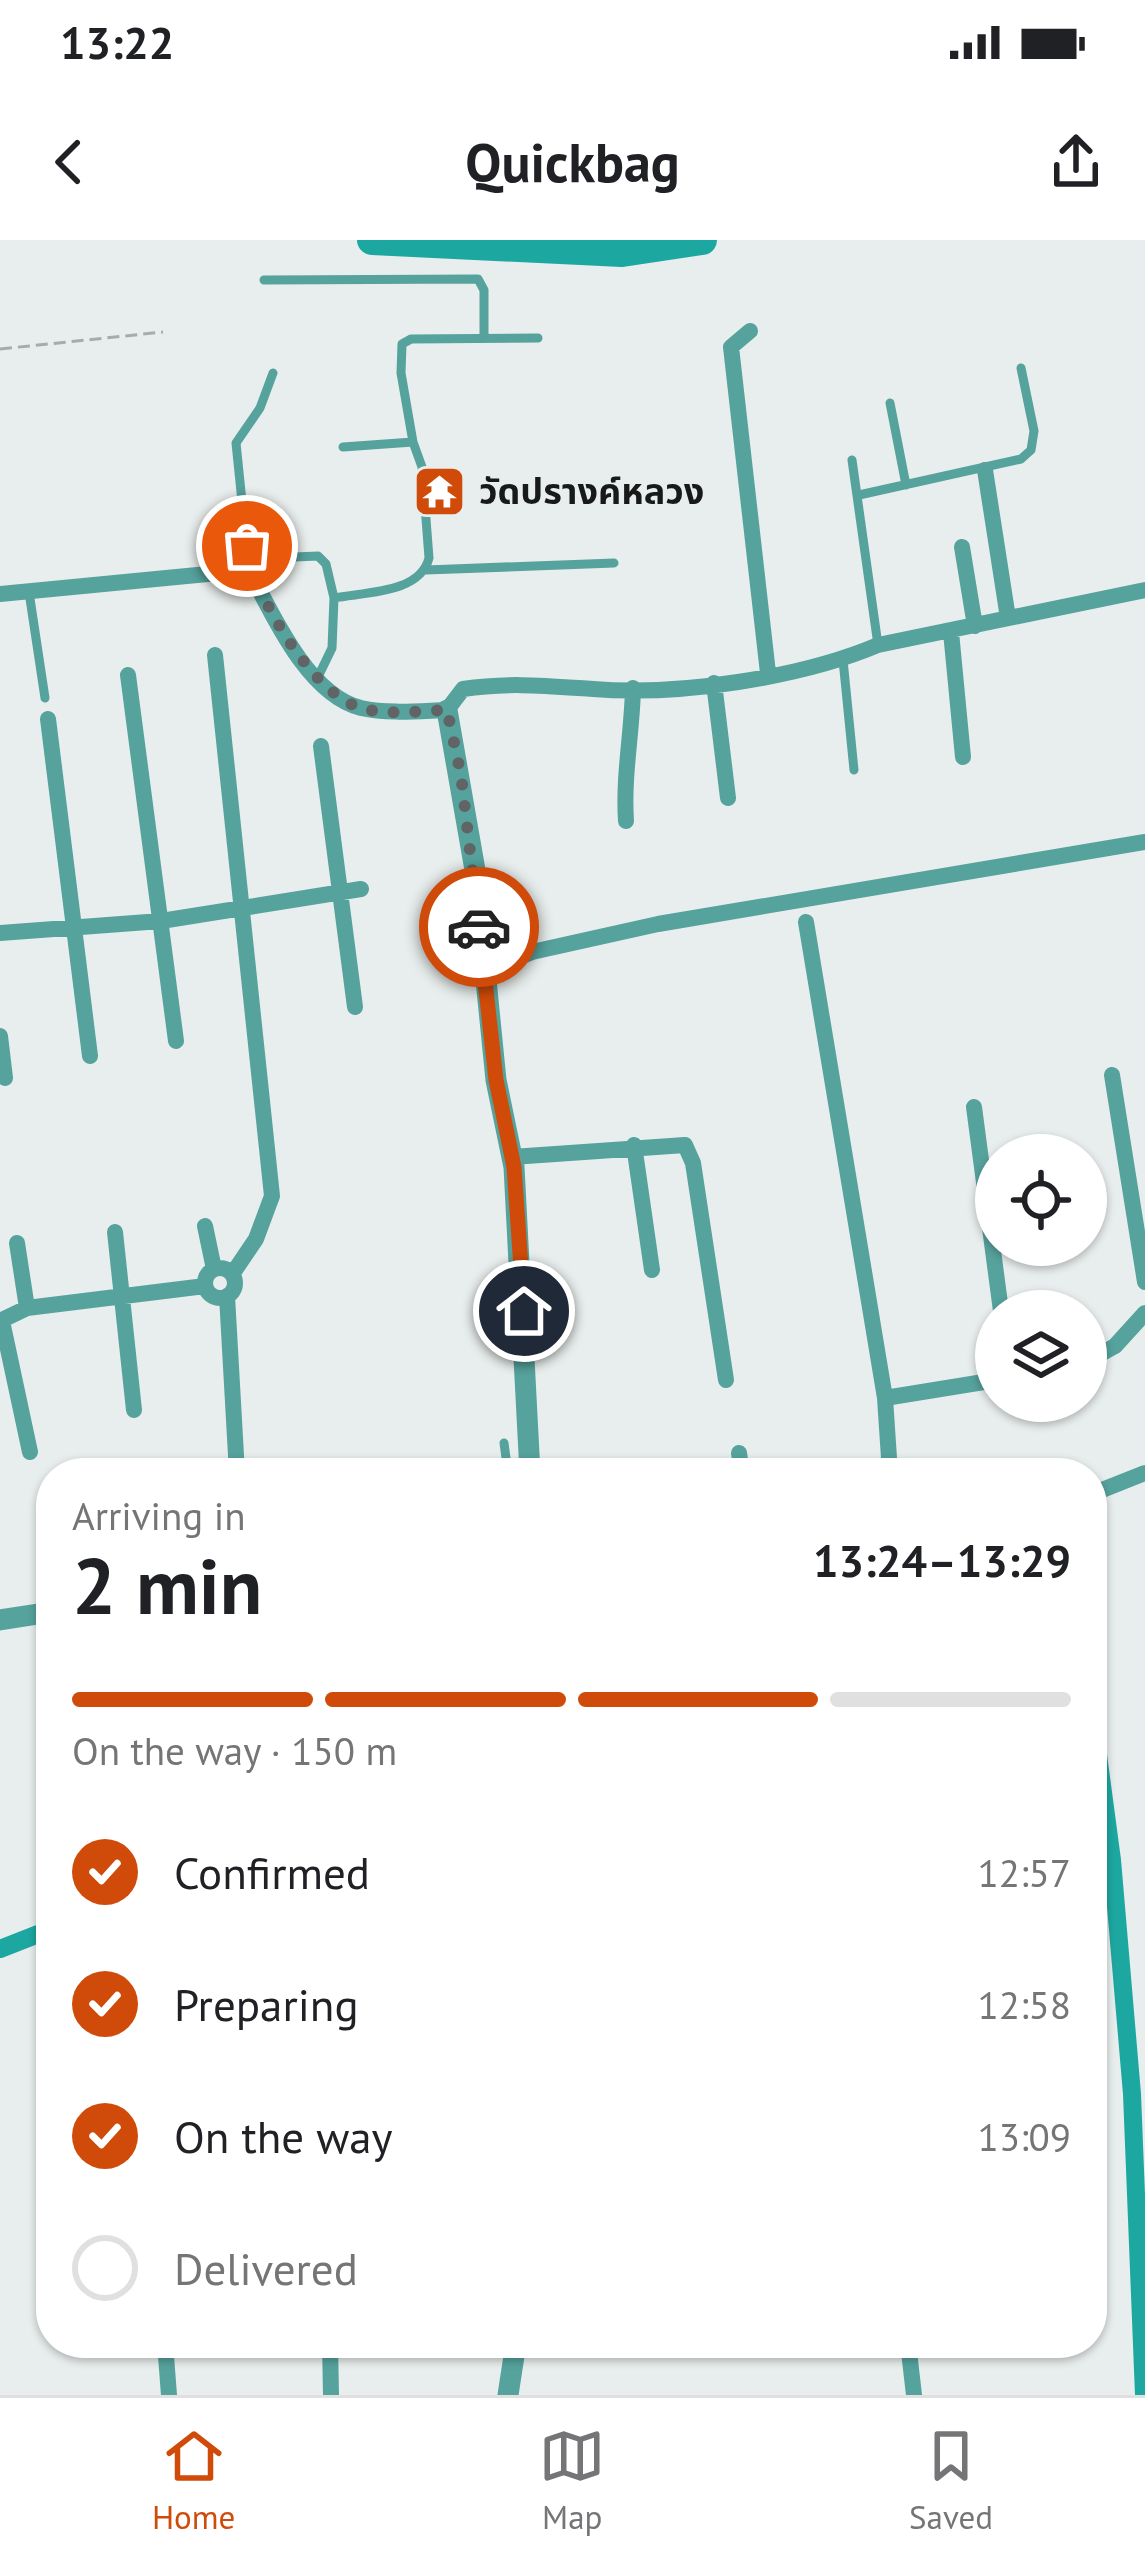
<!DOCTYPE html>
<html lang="en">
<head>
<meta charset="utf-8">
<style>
	body { margin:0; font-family:"PT Sans","Noto Sans Thai",sans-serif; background:#f6f6f6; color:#202124; height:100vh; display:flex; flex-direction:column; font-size:45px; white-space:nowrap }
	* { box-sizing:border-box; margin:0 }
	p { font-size:39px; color:#757577 }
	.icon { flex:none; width:66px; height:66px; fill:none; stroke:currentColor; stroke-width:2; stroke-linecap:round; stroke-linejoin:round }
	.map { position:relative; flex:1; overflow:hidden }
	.side { position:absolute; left:36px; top:1218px; width:1071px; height:900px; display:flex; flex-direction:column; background:#fff; border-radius:48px; box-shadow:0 3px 9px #0004 }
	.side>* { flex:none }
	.buttons { position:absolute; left:975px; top:894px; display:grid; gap:24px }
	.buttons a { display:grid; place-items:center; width:132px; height:132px; border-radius:50%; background:#fff; box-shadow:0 3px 9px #0004; font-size:60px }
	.pin { position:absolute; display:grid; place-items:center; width:102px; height:102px; color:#fff; margin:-51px; border:6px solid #fff; border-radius:50%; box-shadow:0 3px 12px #0007 }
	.courier { position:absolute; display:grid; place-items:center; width:120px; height:120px; margin:-60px; border:9px solid #d04b09; border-radius:50%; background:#fff; color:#222; box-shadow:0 3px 15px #0007 }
	.summary em { font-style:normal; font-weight:600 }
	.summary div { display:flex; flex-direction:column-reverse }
	.summary { display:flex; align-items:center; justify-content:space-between; height:204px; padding:0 36px }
	h1 { font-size:78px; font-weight:600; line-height:90px }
	.bar { display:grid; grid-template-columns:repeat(4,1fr); gap:18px 12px; align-content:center; height:144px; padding:0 36px }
	.bar i { height:15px; border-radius:9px; background:#e0e0e0 }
	.bar .on { background:#d04b09 }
	.bar p { grid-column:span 4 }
	ol { padding:0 36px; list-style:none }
	li { display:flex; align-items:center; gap:36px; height:132px }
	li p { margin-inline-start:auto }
	li .icon { padding:12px; border-radius:50%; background:#d04b09; color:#fff; stroke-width:4 }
	li:last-child { color:#757577 }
	li i { width:66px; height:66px; border:6px solid #e0e0e0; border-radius:50% }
	.status { display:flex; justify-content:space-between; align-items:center; height:84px; padding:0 60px; background:#fff; direction:ltr }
	.status svg { height:33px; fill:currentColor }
	header { display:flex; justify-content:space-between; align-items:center; height:156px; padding:0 36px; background:#fff; font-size:54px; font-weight:600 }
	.dock { display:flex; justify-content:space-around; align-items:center; height:168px; border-top:3px solid #e0e0e0; background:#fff; font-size:33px; color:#757577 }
	.dock a { display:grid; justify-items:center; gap:6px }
	.dock .on { color:#d04b09 }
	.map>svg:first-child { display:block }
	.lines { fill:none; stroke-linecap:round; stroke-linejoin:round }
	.canal { stroke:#1da7a1; stroke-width:18 }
	.river { stroke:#1da7a1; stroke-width:30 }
	.path { stroke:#a7abab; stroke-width:3; stroke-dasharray:12 6; stroke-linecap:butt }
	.service { stroke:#56a29d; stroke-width:9 }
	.minor { stroke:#56a29d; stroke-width:16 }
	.tertiary { stroke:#56a29d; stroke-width:21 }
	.done { stroke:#616464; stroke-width:12; stroke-dasharray:0 21.6 }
	.route { stroke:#d04b09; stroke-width:15 }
	.labels { text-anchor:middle; stroke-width:10; stroke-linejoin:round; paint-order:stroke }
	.poi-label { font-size:36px; font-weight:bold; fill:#181a1a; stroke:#e8eeed; text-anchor:start }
</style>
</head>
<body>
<div class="status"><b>13:22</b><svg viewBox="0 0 49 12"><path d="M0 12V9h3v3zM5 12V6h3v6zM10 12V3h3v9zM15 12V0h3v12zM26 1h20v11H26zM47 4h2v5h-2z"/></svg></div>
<header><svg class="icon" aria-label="back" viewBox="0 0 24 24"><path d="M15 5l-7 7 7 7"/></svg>Quickbag<svg class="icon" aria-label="share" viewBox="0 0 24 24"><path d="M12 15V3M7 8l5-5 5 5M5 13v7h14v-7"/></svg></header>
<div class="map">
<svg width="1145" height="2155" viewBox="0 0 1145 2155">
	<rect width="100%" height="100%" fill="#e8eeed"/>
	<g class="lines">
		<path class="canal" d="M1092,1470L1112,1620L1132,1854L1144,2155
			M0,1709L51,1689"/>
		<path class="river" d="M372,0L622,12L702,0"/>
		<path class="path" d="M0,109L163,92"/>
		<path class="service" d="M264,40L478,39L484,50V97
			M890,163L906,245
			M413,202L401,133L402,104L411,99L538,98
			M852,220L878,405
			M859,255L1021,219L1031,210L1034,191L1021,128
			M249,319L318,316L326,324L334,358
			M249,330L236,203L260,168L273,133
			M426,330L614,323
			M29,352L45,458
			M843,420L854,530
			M317,439L332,408L334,358C364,352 420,354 429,318L422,227L413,202L343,207
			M504,1203L508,1233"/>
		<path class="minor" d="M750,91L731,107L768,433
			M985,230L1008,378
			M962,307L975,386
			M0,354L249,330C272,374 308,455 361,468C389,474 418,471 447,470L463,449C509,442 548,446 593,449C678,456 800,438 878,405L1145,350
			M951,392L963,517
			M215,415L272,956L256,999L233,1033
			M128,435L176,801
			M714,443L728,558
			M48,479L90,816
			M321,506L355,767
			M626,581C623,535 632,494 633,448
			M806,682L885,1158L890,1233
			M0,693L161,681L361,649
			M482,732L532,712L658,684L1145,602
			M0,796L5,838
			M1112,835L1145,1042
			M974,867L1001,1071
			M634,905L652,1030
			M512,917L685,905L693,923L726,1140
			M205,986L214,1029
			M115,992L134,1170
			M17,1003L27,1068
			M205 1043a15 15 0 1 1 30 0a15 15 0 1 1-30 0Z
			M227,1056L237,1233
			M0,1081L27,1068L205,1046
			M2,1081L30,1212
			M1086,1122L1115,1106L1145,1073
			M885,1158L996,1140
			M739,1213L742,1233
			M1092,1254L1145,1233
			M165,2103L169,2155
			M330,2103L331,2155
			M908,2103L914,2155"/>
		<path class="tertiary" d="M447,470L475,630L496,840L514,927L530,1233
			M0,1380L51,1372
			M508,2155L516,2103"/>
	</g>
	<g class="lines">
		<path class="done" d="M247,306C253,353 308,445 353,465C380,477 418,471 447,470L461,535L479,687"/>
		<path class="route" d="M479,687L496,840L514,927L524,1071"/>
	</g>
	<defs>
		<symbol id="temple-square" viewBox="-11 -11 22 22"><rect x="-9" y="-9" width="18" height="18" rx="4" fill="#d04b09" stroke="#e8eeed"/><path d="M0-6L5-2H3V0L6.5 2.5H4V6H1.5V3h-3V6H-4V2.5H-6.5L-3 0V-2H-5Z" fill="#fff"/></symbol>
	</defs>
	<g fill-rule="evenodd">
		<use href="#temple-square" x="410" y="222" width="59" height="59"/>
	</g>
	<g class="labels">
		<g class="poi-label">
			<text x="479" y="264">วัดปรางค์หลวง</text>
		</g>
	</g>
</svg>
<div class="buttons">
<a><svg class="icon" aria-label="locate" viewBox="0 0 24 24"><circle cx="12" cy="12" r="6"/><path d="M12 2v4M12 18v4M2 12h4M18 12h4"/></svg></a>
<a><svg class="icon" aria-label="layers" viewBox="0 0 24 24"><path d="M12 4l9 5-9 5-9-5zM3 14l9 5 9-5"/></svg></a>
</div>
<div class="pin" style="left:247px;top:306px;background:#ea580c"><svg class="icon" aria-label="bag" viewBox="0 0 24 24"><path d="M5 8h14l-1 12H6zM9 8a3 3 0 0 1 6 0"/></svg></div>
<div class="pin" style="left:524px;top:1071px;background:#1f2937"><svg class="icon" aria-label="home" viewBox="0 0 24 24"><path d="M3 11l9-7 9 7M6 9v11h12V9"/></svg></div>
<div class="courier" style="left:479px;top:687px"><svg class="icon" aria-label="car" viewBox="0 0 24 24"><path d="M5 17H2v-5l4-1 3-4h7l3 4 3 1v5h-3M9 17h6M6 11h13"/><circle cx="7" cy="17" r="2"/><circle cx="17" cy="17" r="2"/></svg></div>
<section class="side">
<div class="summary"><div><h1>2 min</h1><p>Arriving in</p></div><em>13:24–13:29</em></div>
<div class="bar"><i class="on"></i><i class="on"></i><i class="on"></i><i></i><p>On the way · 150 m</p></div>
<ol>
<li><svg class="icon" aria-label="check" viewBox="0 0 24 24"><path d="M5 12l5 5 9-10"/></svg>Confirmed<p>12:57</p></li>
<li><svg class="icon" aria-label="check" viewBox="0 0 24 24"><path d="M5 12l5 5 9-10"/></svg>Preparing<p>12:58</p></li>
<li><svg class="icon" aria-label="check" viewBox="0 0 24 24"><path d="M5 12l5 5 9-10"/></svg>On the way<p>13:09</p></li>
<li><i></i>Delivered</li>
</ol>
</section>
</div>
<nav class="dock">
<a class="on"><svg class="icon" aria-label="home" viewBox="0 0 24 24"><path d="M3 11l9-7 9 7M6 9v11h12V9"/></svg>Home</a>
<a><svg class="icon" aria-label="map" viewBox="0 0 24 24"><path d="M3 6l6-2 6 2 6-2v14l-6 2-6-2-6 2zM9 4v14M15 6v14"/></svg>Map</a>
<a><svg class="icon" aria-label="saved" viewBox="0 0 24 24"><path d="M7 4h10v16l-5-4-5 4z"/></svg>Saved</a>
</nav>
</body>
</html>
